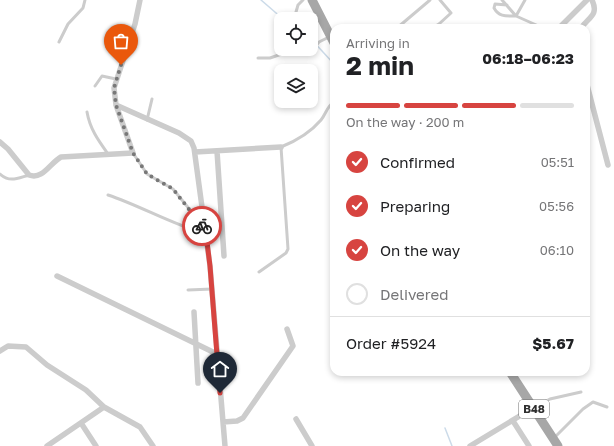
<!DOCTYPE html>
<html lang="en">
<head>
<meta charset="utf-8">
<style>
	body { margin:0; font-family:"Golos Text",sans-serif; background:#f2f2f2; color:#202124; height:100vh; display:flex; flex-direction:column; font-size:15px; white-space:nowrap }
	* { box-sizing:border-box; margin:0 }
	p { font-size:13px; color:#757577 }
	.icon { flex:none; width:22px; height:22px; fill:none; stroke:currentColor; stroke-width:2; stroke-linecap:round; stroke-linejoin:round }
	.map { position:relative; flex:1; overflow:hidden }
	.details { position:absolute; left:330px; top:24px; width:260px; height:352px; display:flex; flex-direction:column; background:#fff; border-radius:12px; box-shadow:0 2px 6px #0003 }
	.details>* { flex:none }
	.controls { position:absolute; left:274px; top:12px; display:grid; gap:8px }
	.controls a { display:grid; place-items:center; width:44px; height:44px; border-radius:8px; background:#fff; box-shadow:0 2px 6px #0003; font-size:20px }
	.pin { position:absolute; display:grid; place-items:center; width:34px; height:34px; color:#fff; margin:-41px -17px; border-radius:50% 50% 50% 0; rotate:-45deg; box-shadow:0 0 4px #0007 }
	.pin .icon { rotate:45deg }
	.courier { position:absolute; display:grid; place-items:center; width:40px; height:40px; margin:-20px; border:3px solid #d74440; border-radius:50%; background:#fff; color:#222; box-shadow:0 1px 5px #0007 }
	.overview em { font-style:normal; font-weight:700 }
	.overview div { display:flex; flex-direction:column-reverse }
	.overview { display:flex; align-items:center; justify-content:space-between; height:68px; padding:0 16px }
	h1 { font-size:26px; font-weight:700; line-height:30px }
	.bar { display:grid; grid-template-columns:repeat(4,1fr); gap:6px 4px; align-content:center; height:48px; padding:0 16px }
	.bar i { height:5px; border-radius:3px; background:#e0e0e0 }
	.bar .selected { background:#d74440 }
	.bar p { grid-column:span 4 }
	.line { display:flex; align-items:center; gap:10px; padding:0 16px; border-top:1px solid #e0e0e0 }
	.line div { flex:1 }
	ol { padding:0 16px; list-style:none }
	li { display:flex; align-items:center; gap:12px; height:44px }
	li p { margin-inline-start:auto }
	li .icon { padding:4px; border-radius:50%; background:#d74440; color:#fff; stroke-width:4 }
	li:last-child { color:#757577 }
	li i { width:22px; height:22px; border:2px solid #e0e0e0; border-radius:50% }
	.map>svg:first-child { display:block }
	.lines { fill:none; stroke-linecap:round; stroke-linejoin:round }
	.stream { stroke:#ccdbe9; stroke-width:1.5 }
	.service { stroke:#ccc; stroke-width:3 }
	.minor { stroke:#ccc; stroke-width:5.5 }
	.primary { stroke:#a7a7a7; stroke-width:9 }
	.done { stroke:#787878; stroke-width:4; stroke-dasharray:0 7.2 }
	.route { stroke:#d74440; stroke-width:5 }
	.labels { text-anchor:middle; stroke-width:4; stroke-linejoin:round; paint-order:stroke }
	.shield { fill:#fff; stroke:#6d6d6d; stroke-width:1 }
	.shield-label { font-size:11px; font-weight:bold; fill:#2f2f2f }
</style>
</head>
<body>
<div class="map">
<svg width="614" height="446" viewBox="0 0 614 446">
	<rect width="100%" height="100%" fill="#fff"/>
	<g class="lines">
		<path class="stream" d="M261,0L283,19
			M311,39L334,64
			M445,428L452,446"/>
		<path class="service" d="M502,0L516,16L543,28
			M507,5L495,4L494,8C499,17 506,16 516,16L525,0
			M294,19L298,5L303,0
			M397,28L430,0
			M432,28L439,24L451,13L440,0
			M59,42L68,24L83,8L85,0
			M311,48L313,49L319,42L329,37
			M258,58H270L296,49
			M95,86L102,76L116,79
			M87,112C90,129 98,140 108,154
			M147,120L152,99
			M133,153L147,174L173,189L204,227
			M0,174C10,183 18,178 29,175
			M108,195C141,206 171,224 206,234
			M259,272L286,253L288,249L281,147C296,141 310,133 321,120C326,114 327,106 334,102
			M188,290L212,289
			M535,407L550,399L581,392
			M554,438L583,409L593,402L607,407"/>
		<path class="minor" d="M559,28L587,0
			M581,28C589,17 599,15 592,0
			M586,81L608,165
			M116,105L179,133L191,141L194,148L210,266L225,446
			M0,142L8,149L29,175C43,180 50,163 61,157L133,153L116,105L114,88L135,24L140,0
			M217,151L224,256
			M195,152L281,147
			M57,276L217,354
			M194,312L198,383
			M0,351L8,346L26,347L47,365L86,390L104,407
			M296,419L312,446
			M513,421L529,446
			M223,422L237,421L243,418L293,346L287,329
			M81,423L96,446
			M47,446L104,407L140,427L153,446
			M470,446L533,408"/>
		<path class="primary" d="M312,0L334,43
			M510,372L558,446"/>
	</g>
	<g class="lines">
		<path class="done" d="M121,65L114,88L116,105L133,153L147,174L173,189L202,226"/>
		<path class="route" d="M202,226L206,234L210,266L220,393"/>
	</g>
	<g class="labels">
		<rect class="shield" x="519" y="400" width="30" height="18" rx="3"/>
		<g class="shield-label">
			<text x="534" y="413">B48</text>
		</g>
	</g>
</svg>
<div class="controls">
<a><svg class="icon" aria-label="locate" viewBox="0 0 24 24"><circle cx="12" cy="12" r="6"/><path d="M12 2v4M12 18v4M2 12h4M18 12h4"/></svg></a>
<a><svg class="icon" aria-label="layers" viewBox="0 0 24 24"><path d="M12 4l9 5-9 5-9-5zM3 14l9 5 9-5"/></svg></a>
</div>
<div class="pin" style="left:121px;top:65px;background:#ea580c"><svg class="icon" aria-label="bag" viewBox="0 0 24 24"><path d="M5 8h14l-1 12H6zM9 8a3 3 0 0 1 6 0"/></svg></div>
<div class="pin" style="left:220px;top:393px;background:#1f2937"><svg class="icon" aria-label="home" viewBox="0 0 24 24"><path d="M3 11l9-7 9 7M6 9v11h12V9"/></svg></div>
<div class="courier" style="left:202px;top:226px"><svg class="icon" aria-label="bike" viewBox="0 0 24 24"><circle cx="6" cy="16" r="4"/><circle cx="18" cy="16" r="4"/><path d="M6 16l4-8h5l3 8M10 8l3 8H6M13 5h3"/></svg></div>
<section class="details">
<div class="overview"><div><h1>2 min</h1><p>Arriving in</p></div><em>06:18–06:23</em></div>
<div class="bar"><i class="selected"></i><i class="selected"></i><i class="selected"></i><i></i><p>On the way · 200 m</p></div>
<ol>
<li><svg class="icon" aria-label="check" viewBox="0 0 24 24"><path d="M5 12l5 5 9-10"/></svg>Confirmed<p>05:51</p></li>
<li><svg class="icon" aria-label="check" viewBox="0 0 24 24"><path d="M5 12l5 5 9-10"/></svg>Preparing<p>05:56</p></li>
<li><svg class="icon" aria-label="check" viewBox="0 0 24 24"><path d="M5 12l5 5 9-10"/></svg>On the way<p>06:10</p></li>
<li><i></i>Delivered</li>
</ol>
<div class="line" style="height:52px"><div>Order #5924</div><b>$5.67</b></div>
</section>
</div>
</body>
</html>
